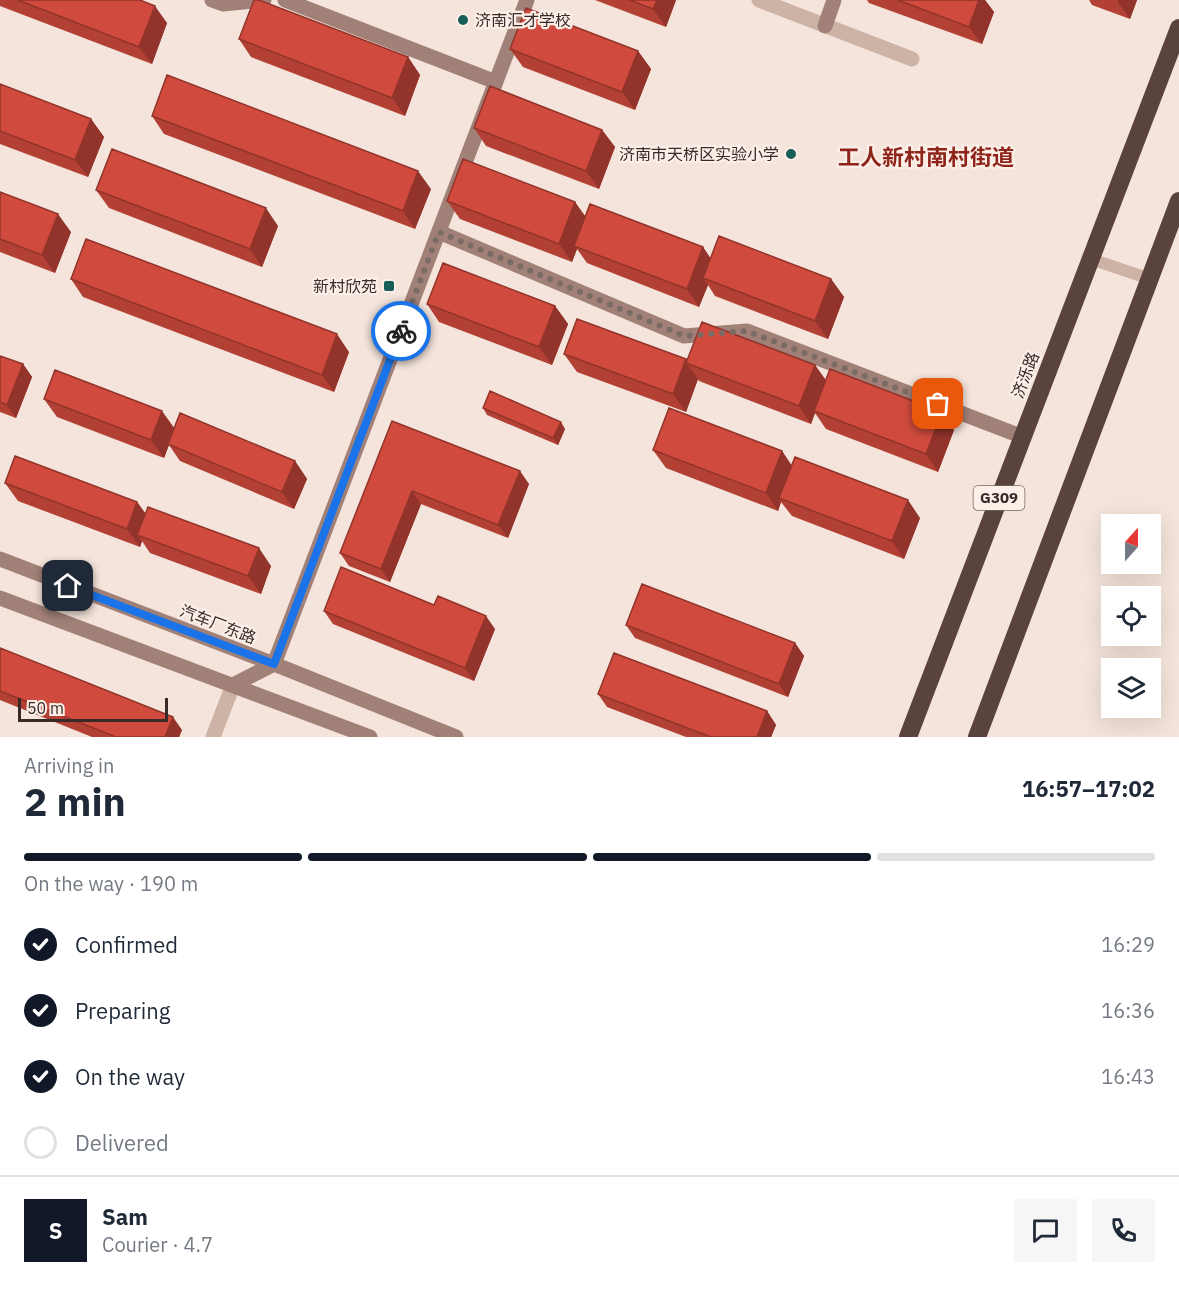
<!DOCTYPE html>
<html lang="en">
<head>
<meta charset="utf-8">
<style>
	body { margin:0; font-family:"IBM Plex Sans","Noto Sans SC",sans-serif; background:#f6f6f7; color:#1f2937; height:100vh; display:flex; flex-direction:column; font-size:22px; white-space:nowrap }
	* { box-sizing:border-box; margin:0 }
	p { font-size:20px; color:#747a83 }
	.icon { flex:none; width:33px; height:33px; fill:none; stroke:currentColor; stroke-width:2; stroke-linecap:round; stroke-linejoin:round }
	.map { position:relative; height:737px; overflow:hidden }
	.side { display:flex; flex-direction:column; background:#fff; flex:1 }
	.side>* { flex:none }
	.needle { width:39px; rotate:21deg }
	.controls { position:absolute; left:1101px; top:514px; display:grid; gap:12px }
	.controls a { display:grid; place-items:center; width:60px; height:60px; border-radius:0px; background:#fff; box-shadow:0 6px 24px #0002; font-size:30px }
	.scale { position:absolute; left:18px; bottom:15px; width:150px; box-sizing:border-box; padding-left:6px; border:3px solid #382a27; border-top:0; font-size:16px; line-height:21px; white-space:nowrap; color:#382a27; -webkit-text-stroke:4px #fbefe8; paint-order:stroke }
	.pin { position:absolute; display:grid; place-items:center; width:51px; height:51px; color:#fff; margin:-26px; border-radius:12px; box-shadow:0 3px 9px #0006 }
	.courier { position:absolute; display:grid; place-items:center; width:60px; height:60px; margin:-30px; border:4px solid #1a73e8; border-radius:50%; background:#fff; color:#222; box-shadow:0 2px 8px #0007 }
	.headline em { font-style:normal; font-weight:800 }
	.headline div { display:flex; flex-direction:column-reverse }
	.headline { display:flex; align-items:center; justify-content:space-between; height:102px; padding:0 24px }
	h1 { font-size:39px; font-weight:800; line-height:45px }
	.bar { display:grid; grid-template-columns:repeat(4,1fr); gap:9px 6px; align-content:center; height:72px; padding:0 24px }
	.bar i { height:8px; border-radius:4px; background:#e0e1e3 }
	.bar .selected { background:#111827 }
	.bar p { grid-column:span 4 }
	.line { display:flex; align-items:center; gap:15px; padding:0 24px; border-top:2px solid #e0e1e3 }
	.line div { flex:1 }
	.round { display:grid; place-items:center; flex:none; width:63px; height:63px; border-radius:0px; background:#f6f6f7 }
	ol { padding:0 24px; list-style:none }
	li { display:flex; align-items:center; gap:18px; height:66px }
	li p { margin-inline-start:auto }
	li .icon { padding:6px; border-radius:50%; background:#111827; color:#fff; stroke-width:4 }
	li:last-child { color:#747a83 }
	li i { width:33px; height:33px; border:3px solid #e0e1e3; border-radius:50% }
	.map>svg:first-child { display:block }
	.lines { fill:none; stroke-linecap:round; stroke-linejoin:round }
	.lane { stroke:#cdb2a6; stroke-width:12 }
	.street { stroke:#cdb2a6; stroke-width:15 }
	.secondary { stroke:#a18077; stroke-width:15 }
	.highway { stroke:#5a423e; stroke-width:18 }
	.wall { fill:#b34034 }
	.shaded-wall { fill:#92342b }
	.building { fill:#d04b3d; stroke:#92342b; stroke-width:1.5 }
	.done { stroke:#7a6b66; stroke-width:6; stroke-dasharray:0 10.8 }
	.route { stroke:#1a73e8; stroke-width:8 }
	.poi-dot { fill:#195e58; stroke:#fbefe8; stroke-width:2 }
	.labels { text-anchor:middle; stroke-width:4.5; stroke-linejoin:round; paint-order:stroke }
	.shield { fill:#fbefe8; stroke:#726561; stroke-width:1.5 }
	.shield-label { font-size:15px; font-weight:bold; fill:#382a27 }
	.poi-label { font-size:16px; fill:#382a27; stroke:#fbefe8; text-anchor:end }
	.street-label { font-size:16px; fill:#382a27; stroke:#fbefe8 }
	.district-label { font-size:22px; font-weight:bold; fill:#8e241a; stroke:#fbefe8 }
</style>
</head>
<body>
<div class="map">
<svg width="1179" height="737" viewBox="0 0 1179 737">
	<rect width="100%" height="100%" fill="#f4e4db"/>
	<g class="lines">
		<path class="lane" d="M1091,259L1150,279"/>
		<path class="street" d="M759,0L912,59
			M213,737L233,685"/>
		<path class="secondary" d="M212,0L223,4L264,0
			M285,0L496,82
			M825,26L834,0
			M439,232L684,336L747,331L1023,437
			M0,559L274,664L456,737
			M0,598L370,737
			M233,685L274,664L527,0"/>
		<path class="highway" d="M908,737L1179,28
			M977,737L1179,201"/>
	</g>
	<path class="wall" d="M0,0H140L167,23L152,64L0,6Z
		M595,0H676L666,27Z
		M867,0H985L994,12L982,44L869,3Z
		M1089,0H1137L1130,19L1092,5Z
		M239,39L408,57L420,75L405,116L251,57Z
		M510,49L638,51L651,69L635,110L523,67Z
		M0,84L91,119L104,137L88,177L0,144Z
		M152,116L431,189L415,229L164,134Z
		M474,128L602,130L615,147L599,189L486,146Z
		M96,190L278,226L262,267L109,208Z
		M0,192L71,232L55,273L0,252Z
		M447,201L575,202L585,217L703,247L710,258L831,279L844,297L828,339L715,296L708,285L699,307L587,263L577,249L572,262L460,219Z
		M71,279L349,352L334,392L83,297Z
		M427,304L555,306L568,324L552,365L439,322Z
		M564,354L686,359L687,361L815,365L826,380L954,430L938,472L826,429L815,413L811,424L699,381L698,379L686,412L577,372Z
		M0,356L23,364L32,377L16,418L0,412Z
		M44,399L174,428L295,461L307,479L294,509L180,461L169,445L164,458L57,417Z
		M483,408L565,429L558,445L487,415Z
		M392,421L529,484L508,538L421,504L390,582L349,566L340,553Z
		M653,450L782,451L792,466L920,518L904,559L792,516L781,502L778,511L666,468Z
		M5,483L137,502L145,513L271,566L261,594L150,553L142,541L140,547L18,501Z
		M434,605L495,629L474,681L333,624L324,611Z
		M626,625L795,643L804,656L788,697L635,638Z
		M0,648L182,730L179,737H92L0,700Z
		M598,694L767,711L776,725L771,737H686L607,707Z"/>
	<path class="shaded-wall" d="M657,0H676L666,27L653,9Z
		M979,0H985L994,12L982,44L969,27Z
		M1118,0H1137L1130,19L1118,2Z
		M155,6L167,23L152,64L139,47Z
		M638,51L651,69L635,110L622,92Z
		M408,57L420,75L405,116L392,98Z
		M91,119L104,137L88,177L75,160Z
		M602,130L615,147L599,189L586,171Z
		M418,171L431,189L415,229L403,211Z
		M575,202L588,220L574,246L577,249L572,262L559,244Z
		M266,208L278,226L262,267L250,249Z
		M58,214L71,232L55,273L42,255Z
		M703,247L715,265L703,278L708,285L699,307L687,289Z
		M831,279L844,297L828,339L815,321Z
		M555,306L568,324L552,365L539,347Z
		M337,334L349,352L334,392L322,375Z
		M686,359L690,364L686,363L698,379L686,412L673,394Z
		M23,364L32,377L16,418L7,405Z
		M815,365L827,383L814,411L815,413L811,424L799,406Z
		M162,411L175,429L164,458L151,440Z
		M942,412L954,430L938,472L926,454Z
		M561,422L565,429L558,445L553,438Z
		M782,451L794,469L779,498L781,502L778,511L766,493Z
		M295,461L307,479L294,509L282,492Z
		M520,471L529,484L508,538L498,525Z
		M412,491L421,504L390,582L381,569Z
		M908,500L920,518L904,559L892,541Z
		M137,502L150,520L137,535L142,541L140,547L127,529Z
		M259,548L271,566L261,594L248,576Z
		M486,616L495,629L474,681L465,668Z
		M795,643L804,656L788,697L779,684Z
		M767,711L776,725L771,737H757Z
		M173,717L182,730L179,737H165Z"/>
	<path class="building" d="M18,0H140L155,6L139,47Z
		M254,0H259L408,57L392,98L239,39Z
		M629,0H657L653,9Z
		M898,0H979L969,27Z
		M526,8L638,51L622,92L510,49Z
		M167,75L418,171L403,211L152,116Z
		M0,84L91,119L75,160L0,131Z
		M490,86L602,130L586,171L474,128Z
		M112,149L266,208L250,249L96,190Z
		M463,159L575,202L559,244L447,201Z
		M0,192L58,214L42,255L0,239Z
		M590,204L703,247L687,289L574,246Z
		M719,236L831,279L815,321L703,278Z
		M86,239L337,334L322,375L71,279Z
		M443,263L555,306L539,347L427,304Z
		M577,319L686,359L673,394L564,354Z
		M702,322L815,365L799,406L686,363Z
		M0,356L23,364L7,405L0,402Z
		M830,369L942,412L926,454L814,411Z
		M55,370L162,411L151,440L44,399Z
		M490,391L561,422L553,438L483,408Z
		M669,408L782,451L766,493L653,450Z
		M180,413L295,461L282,492L168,444Z
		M392,421L520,471L498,525L412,491L381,569L340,553Z
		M15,456L137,502L127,529L5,483Z
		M795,457L908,500L892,541L779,498Z
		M148,507L259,548L248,576L137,535Z
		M341,567L434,605L438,596L486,616L465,668L324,611Z
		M642,584L795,643L779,684L626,625Z
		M0,648L173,717L165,737H116L0,691Z
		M614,653L767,711L757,737H711L598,694Z"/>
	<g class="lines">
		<path class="done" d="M401,331L439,232L684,336L747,331L938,404"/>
		<path class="route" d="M68,586L274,664L401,331"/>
	</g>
	<g class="poi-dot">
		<circle cx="463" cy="20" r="6"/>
		<circle cx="791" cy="154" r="6"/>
		<rect x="383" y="280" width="12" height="12" rx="3"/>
	</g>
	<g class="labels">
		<rect class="shield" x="973.5" y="486" width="51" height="24" rx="4.5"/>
		<g class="shield-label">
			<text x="999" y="503">G309</text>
		</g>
		<g class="poi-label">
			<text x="475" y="26" text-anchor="start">济南汇才学校</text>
			<text x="779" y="160">济南市天桥区实验小学</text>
			<text x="377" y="292">新村欣苑</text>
		</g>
		<g class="street-label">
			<text transform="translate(1025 375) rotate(-69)" y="6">济泺路</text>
			<text transform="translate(218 624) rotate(21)" y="6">汽车厂东路</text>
		</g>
		<g class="district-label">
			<text x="926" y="165">工人新村南村街道</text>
		</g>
	</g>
</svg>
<div class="controls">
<a><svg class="needle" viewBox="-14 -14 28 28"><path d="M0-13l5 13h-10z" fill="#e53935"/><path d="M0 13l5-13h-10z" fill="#747a83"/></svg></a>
<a><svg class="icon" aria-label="locate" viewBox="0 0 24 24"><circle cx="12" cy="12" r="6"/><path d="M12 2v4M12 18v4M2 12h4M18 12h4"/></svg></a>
<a><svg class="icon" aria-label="layers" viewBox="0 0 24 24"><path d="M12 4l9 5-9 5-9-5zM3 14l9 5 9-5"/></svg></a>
</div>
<div class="scale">50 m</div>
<div class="pin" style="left:938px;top:404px;background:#ea580c"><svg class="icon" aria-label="bag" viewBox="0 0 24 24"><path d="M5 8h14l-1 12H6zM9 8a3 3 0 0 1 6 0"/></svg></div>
<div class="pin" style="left:68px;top:586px;background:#1f2937"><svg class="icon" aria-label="home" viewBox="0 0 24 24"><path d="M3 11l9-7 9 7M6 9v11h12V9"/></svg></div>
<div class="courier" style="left:401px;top:331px"><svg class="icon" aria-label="bike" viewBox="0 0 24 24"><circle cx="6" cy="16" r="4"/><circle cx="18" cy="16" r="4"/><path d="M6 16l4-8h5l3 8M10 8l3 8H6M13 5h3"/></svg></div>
</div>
<section class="side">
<div class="headline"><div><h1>2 min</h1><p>Arriving in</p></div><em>16:57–17:02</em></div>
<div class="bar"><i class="selected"></i><i class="selected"></i><i class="selected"></i><i></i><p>On the way · 190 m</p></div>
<ol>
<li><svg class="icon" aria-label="check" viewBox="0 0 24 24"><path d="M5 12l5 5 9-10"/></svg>Confirmed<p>16:29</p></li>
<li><svg class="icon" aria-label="check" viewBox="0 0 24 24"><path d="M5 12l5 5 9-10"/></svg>Preparing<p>16:36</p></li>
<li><svg class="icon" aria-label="check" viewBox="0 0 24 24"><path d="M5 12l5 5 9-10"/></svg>On the way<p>16:43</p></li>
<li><i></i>Delivered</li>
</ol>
<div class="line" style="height:108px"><b class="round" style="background:#111827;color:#fff">S</b><div><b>Sam</b><p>Courier · 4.7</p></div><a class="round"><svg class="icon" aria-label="chat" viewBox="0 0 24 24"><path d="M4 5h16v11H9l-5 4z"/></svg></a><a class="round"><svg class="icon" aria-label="phone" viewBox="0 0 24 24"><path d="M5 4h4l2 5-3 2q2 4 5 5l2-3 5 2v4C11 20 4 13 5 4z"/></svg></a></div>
</section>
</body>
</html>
